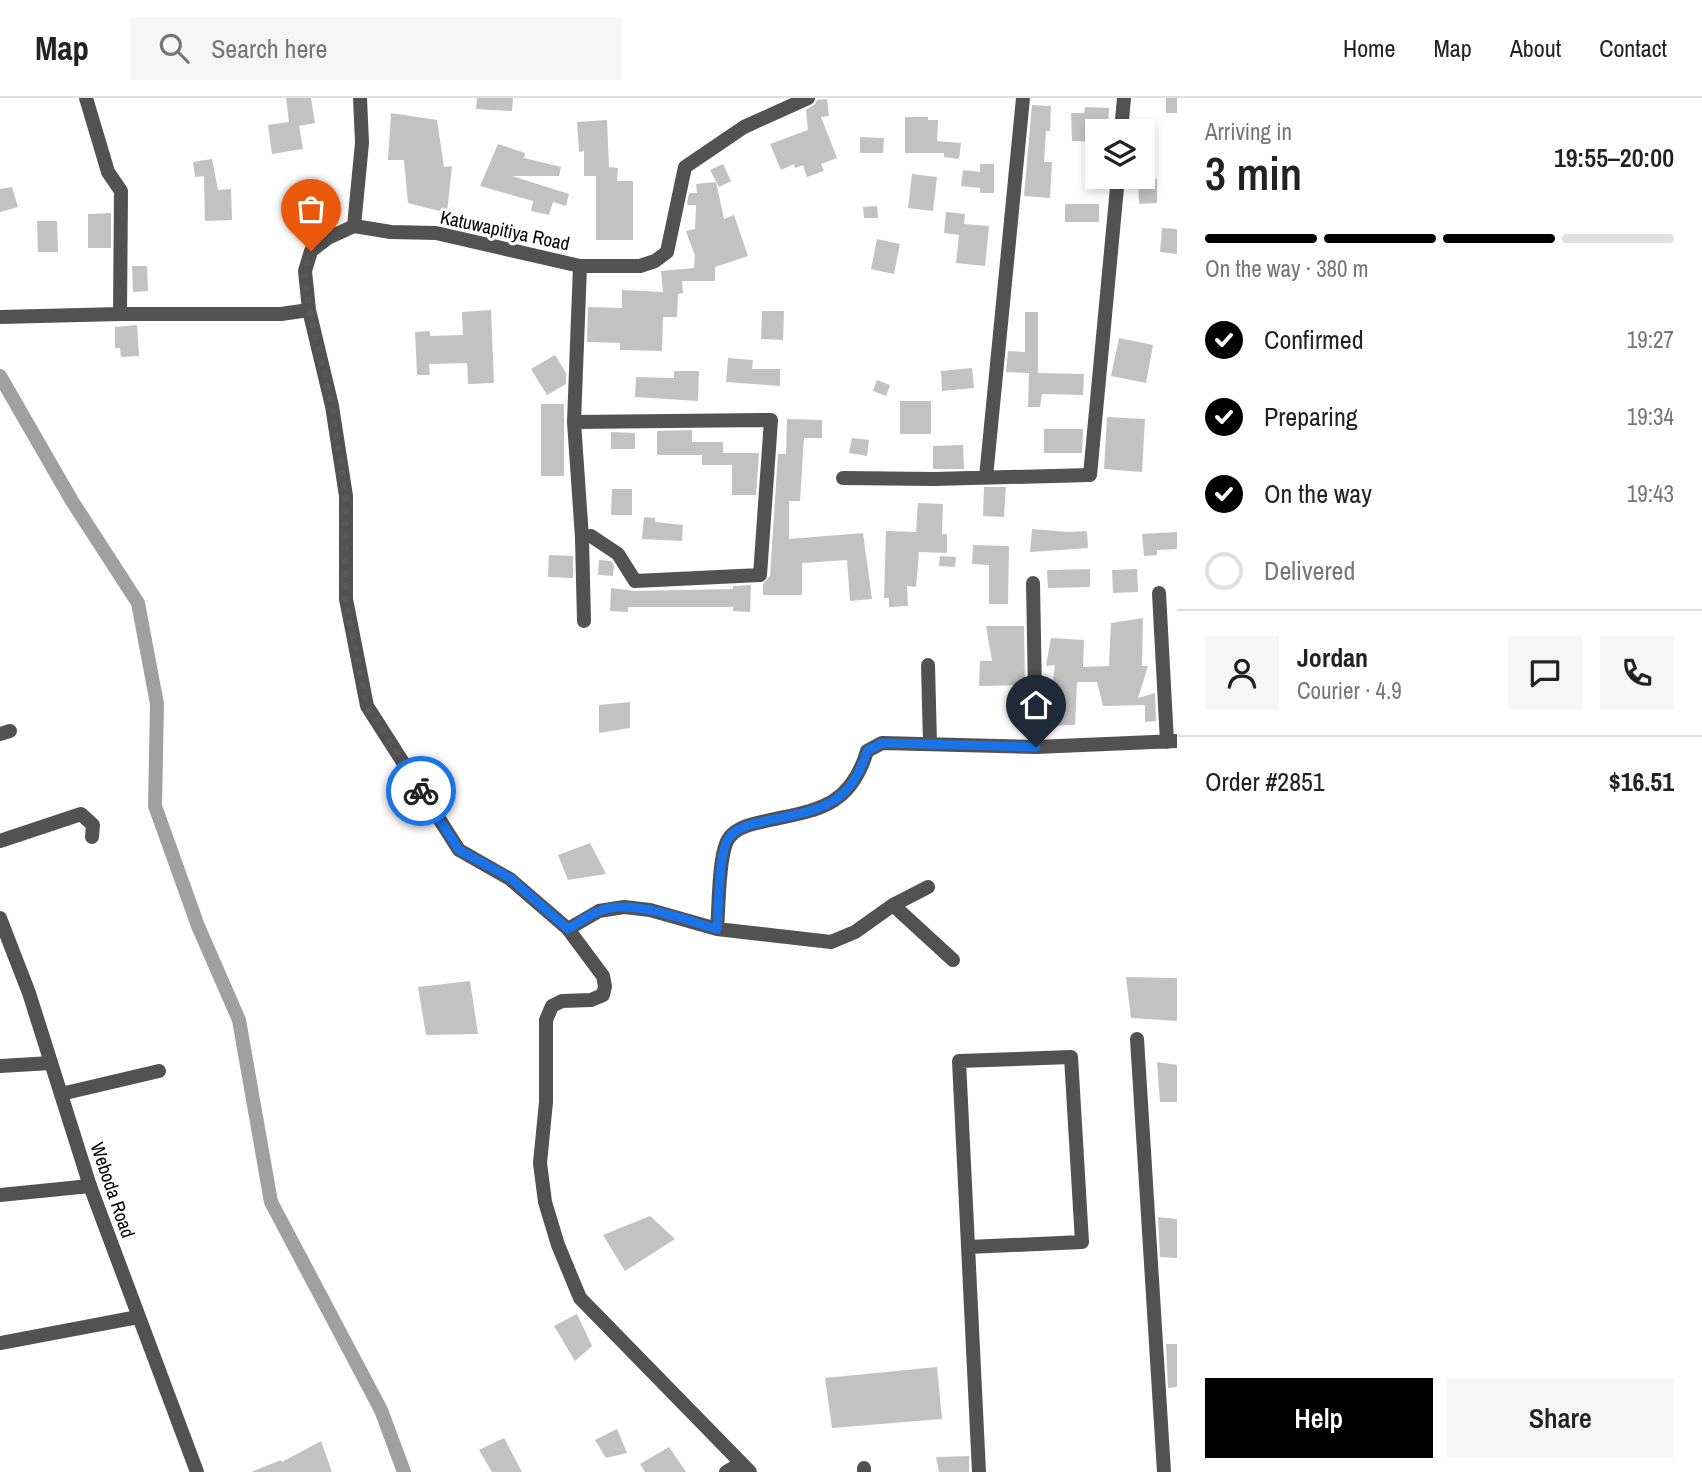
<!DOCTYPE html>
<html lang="en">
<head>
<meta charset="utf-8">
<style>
	body { margin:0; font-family:"Archivo Narrow",sans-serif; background:#f6f6f6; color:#222; height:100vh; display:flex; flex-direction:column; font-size:26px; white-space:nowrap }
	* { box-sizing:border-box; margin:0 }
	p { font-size:23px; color:#767676 }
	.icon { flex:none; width:38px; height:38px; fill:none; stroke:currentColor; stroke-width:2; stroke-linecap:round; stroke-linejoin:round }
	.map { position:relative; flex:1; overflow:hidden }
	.drawer { display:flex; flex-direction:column; background:#fff; width:525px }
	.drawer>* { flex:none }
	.controls { position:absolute; left:1085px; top:21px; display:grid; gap:14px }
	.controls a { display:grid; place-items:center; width:70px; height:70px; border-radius:0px; background:#fff; box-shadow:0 4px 10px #0003; font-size:35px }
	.pin { position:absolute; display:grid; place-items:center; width:60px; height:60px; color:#fff; margin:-72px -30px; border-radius:50% 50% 50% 0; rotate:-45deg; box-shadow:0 0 7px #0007 }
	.pin .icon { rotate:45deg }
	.courier { position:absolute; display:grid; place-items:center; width:70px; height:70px; margin:-35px; border:5px solid #1a73e8; border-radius:50%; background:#fff; color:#222; box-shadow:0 2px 9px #0007 }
	.head em { font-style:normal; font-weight:600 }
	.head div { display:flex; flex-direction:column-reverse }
	.head { display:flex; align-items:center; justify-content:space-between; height:119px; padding:0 28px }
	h1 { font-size:46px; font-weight:600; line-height:52px }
	.bar { display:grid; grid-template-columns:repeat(4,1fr); gap:10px 7px; align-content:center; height:84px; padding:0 28px }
	.bar i { height:9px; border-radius:5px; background:#e0e0e0 }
	.bar .selected { background:#000 }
	.bar p { grid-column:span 4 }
	.line { display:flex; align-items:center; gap:18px; padding:0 28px; border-top:2px solid #e0e0e0 }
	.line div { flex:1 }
	.round { display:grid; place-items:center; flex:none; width:74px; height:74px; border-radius:0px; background:#f6f6f6 }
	ol { padding:0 28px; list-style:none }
	li { display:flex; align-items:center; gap:21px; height:77px }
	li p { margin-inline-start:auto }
	li .icon { padding:7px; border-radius:50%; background:#000; color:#fff; stroke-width:4 }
	li:last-child { color:#767676 }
	li i { width:38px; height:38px; border:4px solid #e0e0e0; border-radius:50% }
	.button { display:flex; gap:14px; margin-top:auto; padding:14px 28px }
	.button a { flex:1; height:80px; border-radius:0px; background:#000; color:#fff; font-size:28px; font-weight:600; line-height:80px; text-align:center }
	.button a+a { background:#f6f6f6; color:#222 }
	header { display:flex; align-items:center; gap:42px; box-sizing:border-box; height:98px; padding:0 35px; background:#fff; border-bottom:2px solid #e0e0e0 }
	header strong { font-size:33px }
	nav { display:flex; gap:38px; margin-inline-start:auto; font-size:24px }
	.search { width:490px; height:63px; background:#f6f6f6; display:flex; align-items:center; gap:18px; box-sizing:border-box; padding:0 24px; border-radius:0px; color:#767676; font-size:26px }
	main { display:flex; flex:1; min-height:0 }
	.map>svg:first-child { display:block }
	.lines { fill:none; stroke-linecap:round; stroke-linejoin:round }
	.canal { stroke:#a0a0a0; stroke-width:14 }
	.building { fill:#c2c2c2 }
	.minor { stroke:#525252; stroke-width:14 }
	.tertiary { stroke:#525252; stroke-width:14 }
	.done { stroke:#595959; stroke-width:7; stroke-dasharray:0 12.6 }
	.route { stroke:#1a73e8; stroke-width:9 }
	.labels { text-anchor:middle; stroke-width:6; stroke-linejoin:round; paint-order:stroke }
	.street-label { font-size:19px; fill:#000; stroke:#fff }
</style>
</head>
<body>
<header>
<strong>Map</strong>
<div class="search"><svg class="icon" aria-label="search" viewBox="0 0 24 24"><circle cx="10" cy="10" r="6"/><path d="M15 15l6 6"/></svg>Search here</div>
<nav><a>Home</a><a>Map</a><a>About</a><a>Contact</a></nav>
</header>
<main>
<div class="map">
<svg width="1177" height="1374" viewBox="0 0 1177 1374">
	<rect width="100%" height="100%" fill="#fff"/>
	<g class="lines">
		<path class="canal" d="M0,278L72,403L138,505L157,606L155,708L198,828L239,922L271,1104L381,1312L404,1374"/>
	</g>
	<path class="building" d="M286,0H311L315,25L299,28L303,51L272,56L268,27L289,24Z
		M477,0H513L512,13L476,11Z
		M1166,0H1177V15H1166Z
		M827,1L829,18L821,19L837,60L821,66L824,73L807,79L803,67L795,70L794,66L781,72L770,46L808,32L806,12L815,6L817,2Z
		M1032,7L1051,8L1050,33H1046L1044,64H1052L1050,100L1024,98Z
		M1085,9L1109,10L1108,33H1097V44L1072,43L1071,15H1084Z
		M391,15L437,22L444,69L452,68L447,115L408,105L404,62H388Z
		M905,19H928V22H938L937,43L961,45L959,61L944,59V55H905Z
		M607,22L609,69L618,70L617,83H633V142H596V78H584V53L579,54L577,24Z
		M860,39L884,40L883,55H860Z
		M498,46L525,55L524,60L561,69L559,78H512L569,96L566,108L553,104L549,117L531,113L533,103L480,88Z
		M212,61L218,92L231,91L232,122L205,123L204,78L195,79L193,64Z
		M723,66L731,83L719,89L710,72Z
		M980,66H994V95H980V90L961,88L963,72L980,74Z
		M912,76L937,79L933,113L908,110Z
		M1157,81V105L1139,106L1138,82Z
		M716,84L724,121L734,117L748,158L715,169V183H682L683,195L678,196L677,219H663L662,253L620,252V245L587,244L588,209L622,210V192L663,194L661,173L694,170L695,158L686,133L695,131L696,107H687L689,95H697L696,86Z
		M12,89L18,109L0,114V91Z
		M1065,106H1099V124H1065Z
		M877,108L878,120H864L863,109Z
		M946,114L965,116L964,126L989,128L985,168L956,165L959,137L944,135Z
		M111,115V150H88V116Z
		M37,123H57L58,154H38Z
		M1162,130L1177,131V156L1160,154Z
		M877,141L900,146L894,176L871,171Z
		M132,168H147L148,193L133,194Z
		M491,212L494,285L468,286L467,265L429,266L430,277H417L415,234L430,233V238L463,237L462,214Z
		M762,213H784L783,242L761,241Z
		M1025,214H1038V275L1084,276L1083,297L1042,296L1040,309H1028L1029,275L1006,274L1008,253L1025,254Z
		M137,227L139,258L121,259L120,250H115V229Z
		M1119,240L1153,247L1146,285L1111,278Z
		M555,257L566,275V286L547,297L531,271Z
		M728,260L753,262L752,271H780V288L726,284Z
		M972,270L974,290L942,293L941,273Z
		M674,273H699L698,303L635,299L636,279L674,280Z
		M877,282L890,287L886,298L873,293Z
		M900,303H931V336H900Z
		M541,306H564V378H541Z
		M1107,319L1145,321L1142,374L1104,371Z
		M787,321L822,322V340H804L800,403H789V441L863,435L872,501L850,503L847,462L802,465V497H763V486L770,478L778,356H786Z
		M1044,331H1083L1082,355H1044Z
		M692,332V344H723V355H759L756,397H732V367H702V357H657V333Z
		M611,334L635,335V351H611Z
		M852,340L869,342L867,358L849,355Z
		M963,347L964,371H933V348Z
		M984,389H1006L1004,419L983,418Z
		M612,391H632V417H611Z
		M918,405L943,406L942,436H947V455L919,454L916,489L907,488L908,508L889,509V500H884L886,433L916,434Z
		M644,419L655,420V424L683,427L682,443L642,441Z
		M1032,431L1068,434L1087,433L1088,450L1030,454Z
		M1177,434V451L1157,452V457L1144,458L1142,436Z
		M973,447L1009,448L1008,506H989V467L972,466Z
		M549,457L573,458V480L548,479Z
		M940,458L956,459L955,469L939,468Z
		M599,462L611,463L614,467L613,478L598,477Z
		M1090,471V489L1048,490L1047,472Z
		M1137,471L1138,494L1113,495L1112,472Z
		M751,487L750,514L733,513V509H628V514L610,513L611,490L635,493L733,491V488Z
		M1143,520L1142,568H1148L1138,600L1155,595L1156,623L1145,624V607L1103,608L1097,584H1077L1075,627L1047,628L1055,567L1046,568L1051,540L1084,542L1083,569L1109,568L1111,525Z
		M986,528H1024L1025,587L979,588L980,563H992Z
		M630,604V630L599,635V607Z
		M590,745L606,776L568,782L558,757Z
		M1126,879L1177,880V923L1131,920Z
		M470,883L478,936L426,937L418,889Z
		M1157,964L1177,967V1004H1160Z
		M650,1118L675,1141L625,1173L603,1137Z
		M1158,1119L1177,1121V1160L1160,1159Z
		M577,1216L592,1248L575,1263L554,1228Z
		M1166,1246H1177V1289L1168,1290Z
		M937,1269L942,1321L832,1330L825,1280Z
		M617,1331L627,1355L606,1360L595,1342Z
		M504,1340L522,1374H492L479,1352Z
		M321,1343L332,1374H251L281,1362L282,1364Z
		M669,1349L686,1374H645L640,1366Z
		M969,1358V1374H939L936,1359Z"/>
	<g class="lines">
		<path class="minor" d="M86,0L108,74L121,93L120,216
			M1121,33L1124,0
			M580,168L574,324L582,440
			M574,324L771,322L760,477L635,483L618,456L591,438L582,440L584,523
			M986,379L1023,0
			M843,380L934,381L1090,377L1118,79
			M1033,485L1036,649
			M1159,495L1167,644
			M928,567L930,646
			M0,636L10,633
			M0,743L81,716L93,727L92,739
			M893,807L953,862
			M568,831L599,813L624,809L650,812L717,831L831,844L855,834L893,807L928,789
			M717,831C719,812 718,754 729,740C735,731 748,727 757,725C811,712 849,714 867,653L882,645L1036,649L1177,643
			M1137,941L1164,1374
			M0,968L51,965
			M61,996L159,973
			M0,1097L90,1088
			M968,1149L1082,1144L1071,959L959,963L979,1374
			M0,1245L138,1219
			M864,1370V1374"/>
		<path class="tertiary" d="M354,128L362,45L360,0
			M0,219L120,216H281L309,212
			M0,820L29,895L90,1088L197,1374
			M726,1374L740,1366
			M750,1374L580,1200L558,1147L545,1104L540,1065L546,1004V922L552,908L562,903L591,902L603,897L605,888L603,878L568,831L510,781L459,752L367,608L346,501V398L332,308L309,212L305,173L311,153L328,140L354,128L391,134L436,135L580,168H640L655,163L667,154L685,69L744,29L808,0"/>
	</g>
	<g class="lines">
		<path class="done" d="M311,153L305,173L309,212L332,308L346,398L345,501L367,608L421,693"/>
		<path class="route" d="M421,693L459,752L510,780L568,831C578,825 587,818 597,814C630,799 684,822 717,831C719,812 718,754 729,740C734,731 748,727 757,725C811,712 849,714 867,653L882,645L1036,649"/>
	</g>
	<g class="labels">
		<g class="street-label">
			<text transform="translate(505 132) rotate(12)" y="7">Katuwapitiya Road</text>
			<text transform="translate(113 1092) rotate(71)" y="7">Weboda Road</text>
		</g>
	</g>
</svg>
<div class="controls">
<a><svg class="icon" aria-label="layers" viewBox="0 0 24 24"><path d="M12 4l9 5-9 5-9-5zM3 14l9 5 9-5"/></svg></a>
</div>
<div class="pin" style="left:311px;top:153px;background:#ea580c"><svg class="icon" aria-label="bag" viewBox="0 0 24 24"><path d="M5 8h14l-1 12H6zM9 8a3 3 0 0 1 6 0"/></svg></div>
<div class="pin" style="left:1036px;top:649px;background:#1f2937"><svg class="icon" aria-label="home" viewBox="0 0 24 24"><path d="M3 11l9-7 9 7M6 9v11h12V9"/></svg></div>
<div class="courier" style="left:421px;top:693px"><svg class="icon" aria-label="bike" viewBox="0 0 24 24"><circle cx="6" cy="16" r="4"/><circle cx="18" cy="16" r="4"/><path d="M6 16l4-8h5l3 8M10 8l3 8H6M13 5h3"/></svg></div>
</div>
<section class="drawer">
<div class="head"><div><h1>3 min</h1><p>Arriving in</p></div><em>19:55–20:00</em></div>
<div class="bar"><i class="selected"></i><i class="selected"></i><i class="selected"></i><i></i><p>On the way · 380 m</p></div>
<ol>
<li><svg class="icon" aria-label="check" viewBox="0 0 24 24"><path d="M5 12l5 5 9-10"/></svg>Confirmed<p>19:27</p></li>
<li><svg class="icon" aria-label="check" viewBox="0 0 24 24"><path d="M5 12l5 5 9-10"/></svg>Preparing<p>19:34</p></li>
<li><svg class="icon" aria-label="check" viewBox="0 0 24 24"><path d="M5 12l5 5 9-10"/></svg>On the way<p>19:43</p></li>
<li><i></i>Delivered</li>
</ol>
<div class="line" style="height:126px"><a class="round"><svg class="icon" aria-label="person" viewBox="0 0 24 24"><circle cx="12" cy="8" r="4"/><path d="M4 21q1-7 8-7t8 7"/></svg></a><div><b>Jordan</b><p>Courier · 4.9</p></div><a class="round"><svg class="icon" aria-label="chat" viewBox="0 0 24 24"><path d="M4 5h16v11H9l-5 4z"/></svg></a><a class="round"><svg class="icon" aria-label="phone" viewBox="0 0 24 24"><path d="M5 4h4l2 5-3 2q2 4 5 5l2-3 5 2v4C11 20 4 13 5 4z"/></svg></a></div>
<div class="line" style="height:91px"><div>Order #2851</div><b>$16.51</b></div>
<div class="button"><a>Help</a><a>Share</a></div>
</section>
</main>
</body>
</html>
